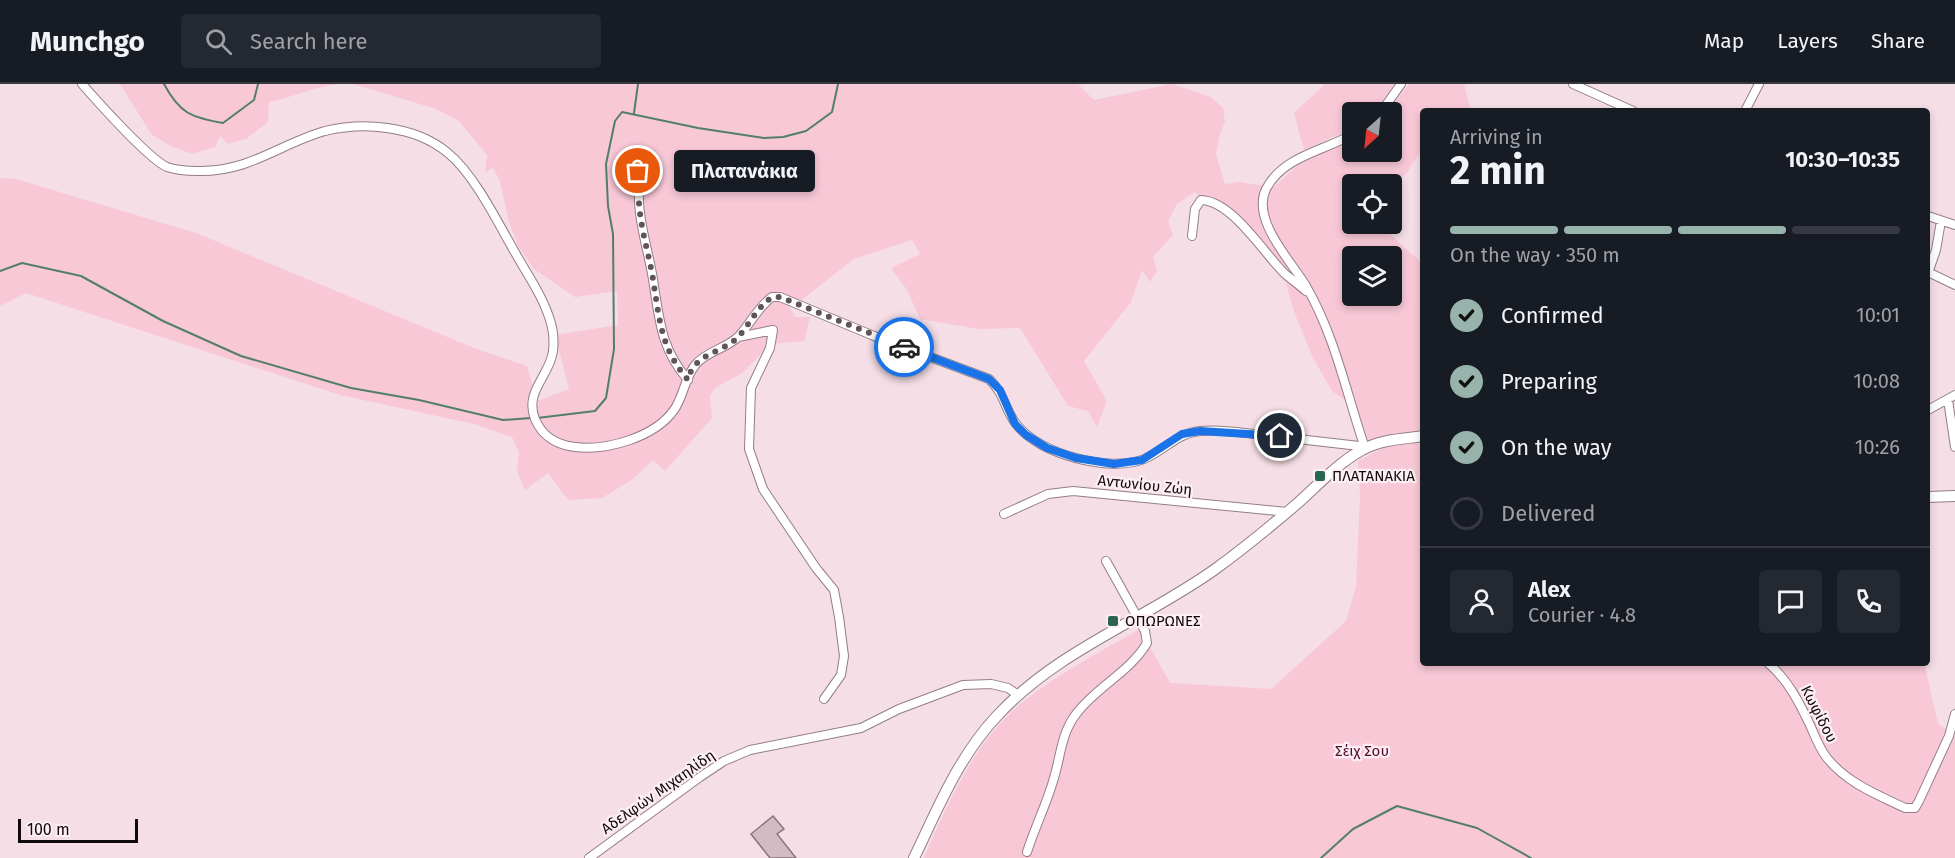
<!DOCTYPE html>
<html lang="en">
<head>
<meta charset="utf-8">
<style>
	body { margin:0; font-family:"Fira Sans",sans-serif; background:#242831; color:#f1f3f6; height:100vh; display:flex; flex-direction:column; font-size:22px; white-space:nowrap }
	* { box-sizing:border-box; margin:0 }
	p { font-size:20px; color:#9ea1a6 }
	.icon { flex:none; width:33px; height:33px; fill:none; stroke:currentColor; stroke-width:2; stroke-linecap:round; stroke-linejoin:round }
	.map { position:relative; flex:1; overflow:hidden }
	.panel { position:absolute; left:1420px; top:24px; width:510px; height:558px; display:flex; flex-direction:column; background:#171b24; border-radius:6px; box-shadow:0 3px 9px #0003 }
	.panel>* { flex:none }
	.needle { width:39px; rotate:207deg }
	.buttons { position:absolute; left:1342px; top:18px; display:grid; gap:12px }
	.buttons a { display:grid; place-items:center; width:60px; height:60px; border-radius:6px; background:#171b24; box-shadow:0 3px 9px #0003; font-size:30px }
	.scale { position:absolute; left:18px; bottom:15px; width:120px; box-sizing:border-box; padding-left:6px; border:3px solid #110a0c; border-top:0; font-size:16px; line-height:21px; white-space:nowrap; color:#110a0c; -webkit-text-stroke:4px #fdeff3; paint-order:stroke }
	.pin { position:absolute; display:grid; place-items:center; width:51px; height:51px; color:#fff; margin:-26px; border:3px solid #fff; border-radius:50%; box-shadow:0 2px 6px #0007 }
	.courier { position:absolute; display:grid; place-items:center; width:60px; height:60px; margin:-30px; border:4px solid #1a73e8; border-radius:50%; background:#fff; color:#222; box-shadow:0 2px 8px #0007 }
	.bubble { position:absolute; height:42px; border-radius:6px; background:#171b24; box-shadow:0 3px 9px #0003; font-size:20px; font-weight:700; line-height:42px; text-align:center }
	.head em { font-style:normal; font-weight:700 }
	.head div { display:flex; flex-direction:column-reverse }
	.head { display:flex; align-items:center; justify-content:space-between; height:102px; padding:0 30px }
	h1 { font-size:39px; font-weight:700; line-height:45px }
	.bar { display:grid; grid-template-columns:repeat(4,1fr); gap:9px 6px; align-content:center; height:72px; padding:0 30px }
	.bar i { height:8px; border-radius:4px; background:#363941 }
	.bar .on { background:#97b3ab }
	.bar p { grid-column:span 4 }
	.line { display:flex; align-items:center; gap:15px; padding:0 30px; border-top:2px solid #363941 }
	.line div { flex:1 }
	.round { display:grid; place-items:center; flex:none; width:63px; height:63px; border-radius:6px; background:#242831 }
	ol { padding:0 30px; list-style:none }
	li { display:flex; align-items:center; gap:18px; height:66px }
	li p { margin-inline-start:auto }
	li .icon { padding:6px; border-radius:50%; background:#97b3ab; color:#111; stroke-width:4 }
	li:last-child { color:#9ea1a6 }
	li i { width:33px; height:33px; border:3px solid #363941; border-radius:50% }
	header { display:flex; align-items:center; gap:36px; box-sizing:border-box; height:84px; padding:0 30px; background:#171b24; border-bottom:2px solid #363941 }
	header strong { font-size:28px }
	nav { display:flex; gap:33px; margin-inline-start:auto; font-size:21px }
	.search { width:420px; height:54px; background:#242831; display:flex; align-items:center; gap:15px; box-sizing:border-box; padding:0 21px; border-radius:6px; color:#9ea1a6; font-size:22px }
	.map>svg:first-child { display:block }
	.green { fill:#f8c8d7; fill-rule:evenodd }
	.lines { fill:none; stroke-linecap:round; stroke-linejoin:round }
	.stream { stroke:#547e6c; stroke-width:2 }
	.building { fill:#d2bbc2; stroke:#8a757b; stroke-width:1.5 }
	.minor-casing { stroke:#937e85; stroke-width:10 }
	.major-casing { stroke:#937e85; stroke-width:12 }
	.minor { stroke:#fff; stroke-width:8 }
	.major { stroke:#fff; stroke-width:10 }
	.done { stroke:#615458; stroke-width:6; stroke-dasharray:0 10.8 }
	.route { stroke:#1a73e8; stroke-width:8 }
	.poi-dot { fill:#2a654f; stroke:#fdeff3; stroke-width:2 }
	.labels { text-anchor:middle; stroke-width:4.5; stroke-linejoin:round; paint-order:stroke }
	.poi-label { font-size:15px; fill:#110a0c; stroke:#fdeff3; text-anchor:start }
	.street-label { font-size:15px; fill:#110a0c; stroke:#fdeff3 }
	.park-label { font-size:15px; fill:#540c2f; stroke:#fdeff3 }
</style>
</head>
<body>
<header>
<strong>Munchgo</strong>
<div class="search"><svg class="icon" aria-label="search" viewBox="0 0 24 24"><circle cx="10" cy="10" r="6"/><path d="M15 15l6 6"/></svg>Search here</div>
<nav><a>Map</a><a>Layers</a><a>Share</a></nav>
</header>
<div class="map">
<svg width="1955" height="774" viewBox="0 0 1955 774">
	<rect width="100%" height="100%" fill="#f6dee6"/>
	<path class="green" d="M120,0H338C314,3 293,13 269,18L268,38L246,55L228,60L220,52L215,63L192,70L171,62L152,51Z
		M353,0H1078L1094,16L1172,0L1211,13L1223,24L1225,38L1219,53L1216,70L1225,100L1239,98L1274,103L1299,80L1353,55V68H1392V28H1387L1409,0H1464L1471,27H1424L1423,63L1407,89L1392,102L1353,100V140H1385L1384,145L1423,180L1424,579H1924L1938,639L1955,653V774H924C947,720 976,655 1023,618C1059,589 1100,568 1140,545L1170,599L1271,605L1346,537L1356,502L1360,412L1358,377L1381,365L1364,354L1354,322L1332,307L1313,274L1294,228L1286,199L1242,147L1223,129L1195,108L1177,120L1168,137L1173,151L1153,173L1157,186L1150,198L1142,186L1131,218L1084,277L1107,317L1097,343L1088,327L1068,322L1020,244L978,245L920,235L907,206L891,184L920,170L912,156L854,175L800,217L787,218L795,233H810L804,257L771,260L742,289L715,304L710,312L712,334L665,387L653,376L633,395L602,414L568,416L548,389L525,406L517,388L519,369L512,353L474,340L340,311L26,209L0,222V94L16,95L196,149L474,264L527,282L537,317L569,305L555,251L618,241L617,207L575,213L534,185L518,162L508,135L500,97L493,84L485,88L487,71L458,36L433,24ZM1353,172H1392V212H1353Z
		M1325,0H1394L1374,28H1353V44L1304,66L1294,29Z"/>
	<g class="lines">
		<path class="stream" d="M164,0C180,30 191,33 223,39L254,16L258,0
			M634,29L638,0
			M0,187L22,179L81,192L163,237L241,272L351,304L419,316L503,336L531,334
			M537,334L595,327L606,314L614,265L613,150L608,122L606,80L615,37L622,28L698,44L764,54L783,53L806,47L832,28L838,0
			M1321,774L1353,745L1397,722L1477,744L1531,774"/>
	</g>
	<path class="building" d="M773,732L784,745L777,750L796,774H770L751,750Z"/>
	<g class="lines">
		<defs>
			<path id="minor" d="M82,0C97,17 149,75 167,83C176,86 188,87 198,87C250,88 279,60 325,47C346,42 366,41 387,44C410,47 430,54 448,69C475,91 499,141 517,172C529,193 543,213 550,236C553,245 554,258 553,267C550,292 524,307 535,335C542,352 557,361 575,363C607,367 655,353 674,326C684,312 685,292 696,280C707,267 728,264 739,252C751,239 757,224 772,213H780L874,252L989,295C1006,311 1004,326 1017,341C1039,370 1110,389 1144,375C1164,367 1177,349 1200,347C1218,345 1237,348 1254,350C1292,354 1330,359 1368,363
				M1573,0L1633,27
				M1745,27L1759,0
				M1381,28L1401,0
				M1353,50C1324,67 1283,72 1266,105C1251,136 1291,177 1306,202C1335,252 1346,308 1364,361L1368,363
				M638,87C639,101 638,115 640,129C643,154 651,178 654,202C660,240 662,266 688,296
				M1928,132L1955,141
				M1192,152L1195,125L1201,116C1232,117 1263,168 1284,189C1291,195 1299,201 1306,207
				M1928,188L1955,201
				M1928,189L1936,166L1941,137
				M738,253L773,246L770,264L751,304L749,365L763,405L816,484L834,506L839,533L844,572L841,591L824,615
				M1948,316L1955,363
				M1928,326L1955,311
				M1004,430L1048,410L1073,407L1287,428
				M1768,579C1788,596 1799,618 1810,641C1815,652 1819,664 1827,674C1847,699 1878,711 1905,724H1915L1919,717L1949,652L1955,630
				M1027,768C1035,743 1047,719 1054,694C1061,671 1061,650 1076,630C1096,603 1130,588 1147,559L1145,547L1106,477
				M589,774L700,693L724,677L750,666L861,644L899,625L963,601L991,600L1008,604L1018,611"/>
			<path id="major" d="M1928,413L1955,412
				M914,774C938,724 958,674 996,633C1056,567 1142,537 1214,486C1243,465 1271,442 1299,418C1319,400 1338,379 1362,366C1381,355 1403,355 1424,352"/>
		</defs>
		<use href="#minor" class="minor-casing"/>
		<use href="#major" class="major-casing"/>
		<use href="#minor" class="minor"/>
		<use href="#major" class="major"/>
	</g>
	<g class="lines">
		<path class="done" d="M638,87C639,101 638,115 640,129C643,154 651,178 654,202C660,239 662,266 688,296C693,269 724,269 739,252C751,238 757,224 772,213H780L904,263"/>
		<path class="route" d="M904,263L989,295L1000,306L1015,340L1026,351L1047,364L1076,374L1114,380L1142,376L1182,350L1200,347L1280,352"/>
	</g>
	<g class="poi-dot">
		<rect x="1314" y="386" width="12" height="12" rx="3"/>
		<rect x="1107" y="531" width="12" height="12" rx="3"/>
	</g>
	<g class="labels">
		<g class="poi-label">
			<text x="1332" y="397">ΠΛΑΤΑΝΑΚΙΑ</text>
			<text x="1125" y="542">ΟΠΩΡΩΝΕΣ</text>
		</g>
		<g class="street-label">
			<text transform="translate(1145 401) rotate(6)" y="5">Αντωνίου Ζώη</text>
			<text transform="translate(1819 630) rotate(63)" y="5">Κωφίδου</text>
			<text transform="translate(658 708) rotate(-35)" y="5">Αδελφών Μιχαηλίδη</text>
		</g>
		<g class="park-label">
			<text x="1362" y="672">Σέιχ Σου</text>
		</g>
	</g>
</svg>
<div class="buttons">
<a><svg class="needle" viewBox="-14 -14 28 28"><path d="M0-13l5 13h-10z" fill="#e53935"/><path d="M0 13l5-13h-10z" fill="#9ea1a6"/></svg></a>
<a><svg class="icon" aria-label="locate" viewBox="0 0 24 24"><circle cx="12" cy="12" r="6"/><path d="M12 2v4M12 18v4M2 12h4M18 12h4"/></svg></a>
<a><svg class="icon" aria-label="layers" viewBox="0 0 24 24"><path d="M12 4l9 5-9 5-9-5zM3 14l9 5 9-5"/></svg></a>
</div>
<div class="scale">100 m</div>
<div class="pin" style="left:638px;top:87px;background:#ea580c"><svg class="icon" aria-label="bag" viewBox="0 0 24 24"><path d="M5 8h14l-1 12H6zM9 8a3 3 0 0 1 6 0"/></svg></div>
<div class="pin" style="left:1280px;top:352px;background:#1f2937"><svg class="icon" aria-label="home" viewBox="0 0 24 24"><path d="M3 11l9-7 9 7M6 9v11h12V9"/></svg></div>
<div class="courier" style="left:904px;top:263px"><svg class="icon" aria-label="car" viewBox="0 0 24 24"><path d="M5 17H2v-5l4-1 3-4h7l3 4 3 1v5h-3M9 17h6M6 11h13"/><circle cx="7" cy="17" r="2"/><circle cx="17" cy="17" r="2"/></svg></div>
<div class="bubble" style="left:674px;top:66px;width:141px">Πλατανάκια</div>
<section class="panel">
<div class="head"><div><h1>2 min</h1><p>Arriving in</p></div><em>10:30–10:35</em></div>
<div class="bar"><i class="on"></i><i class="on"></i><i class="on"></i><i></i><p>On the way · 350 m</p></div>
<ol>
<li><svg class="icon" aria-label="check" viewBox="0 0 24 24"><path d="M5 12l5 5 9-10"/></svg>Confirmed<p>10:01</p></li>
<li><svg class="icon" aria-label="check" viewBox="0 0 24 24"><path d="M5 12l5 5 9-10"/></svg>Preparing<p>10:08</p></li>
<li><svg class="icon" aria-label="check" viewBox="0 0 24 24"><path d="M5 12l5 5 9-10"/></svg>On the way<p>10:26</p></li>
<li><i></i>Delivered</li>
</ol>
<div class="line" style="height:108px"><a class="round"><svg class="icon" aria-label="person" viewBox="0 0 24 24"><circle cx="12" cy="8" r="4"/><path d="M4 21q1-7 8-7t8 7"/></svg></a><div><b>Alex</b><p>Courier · 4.8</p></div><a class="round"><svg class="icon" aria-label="chat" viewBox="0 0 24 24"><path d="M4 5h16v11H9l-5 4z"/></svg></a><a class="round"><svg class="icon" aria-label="phone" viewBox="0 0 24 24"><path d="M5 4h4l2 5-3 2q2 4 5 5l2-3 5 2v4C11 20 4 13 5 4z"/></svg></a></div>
</section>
</div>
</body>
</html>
